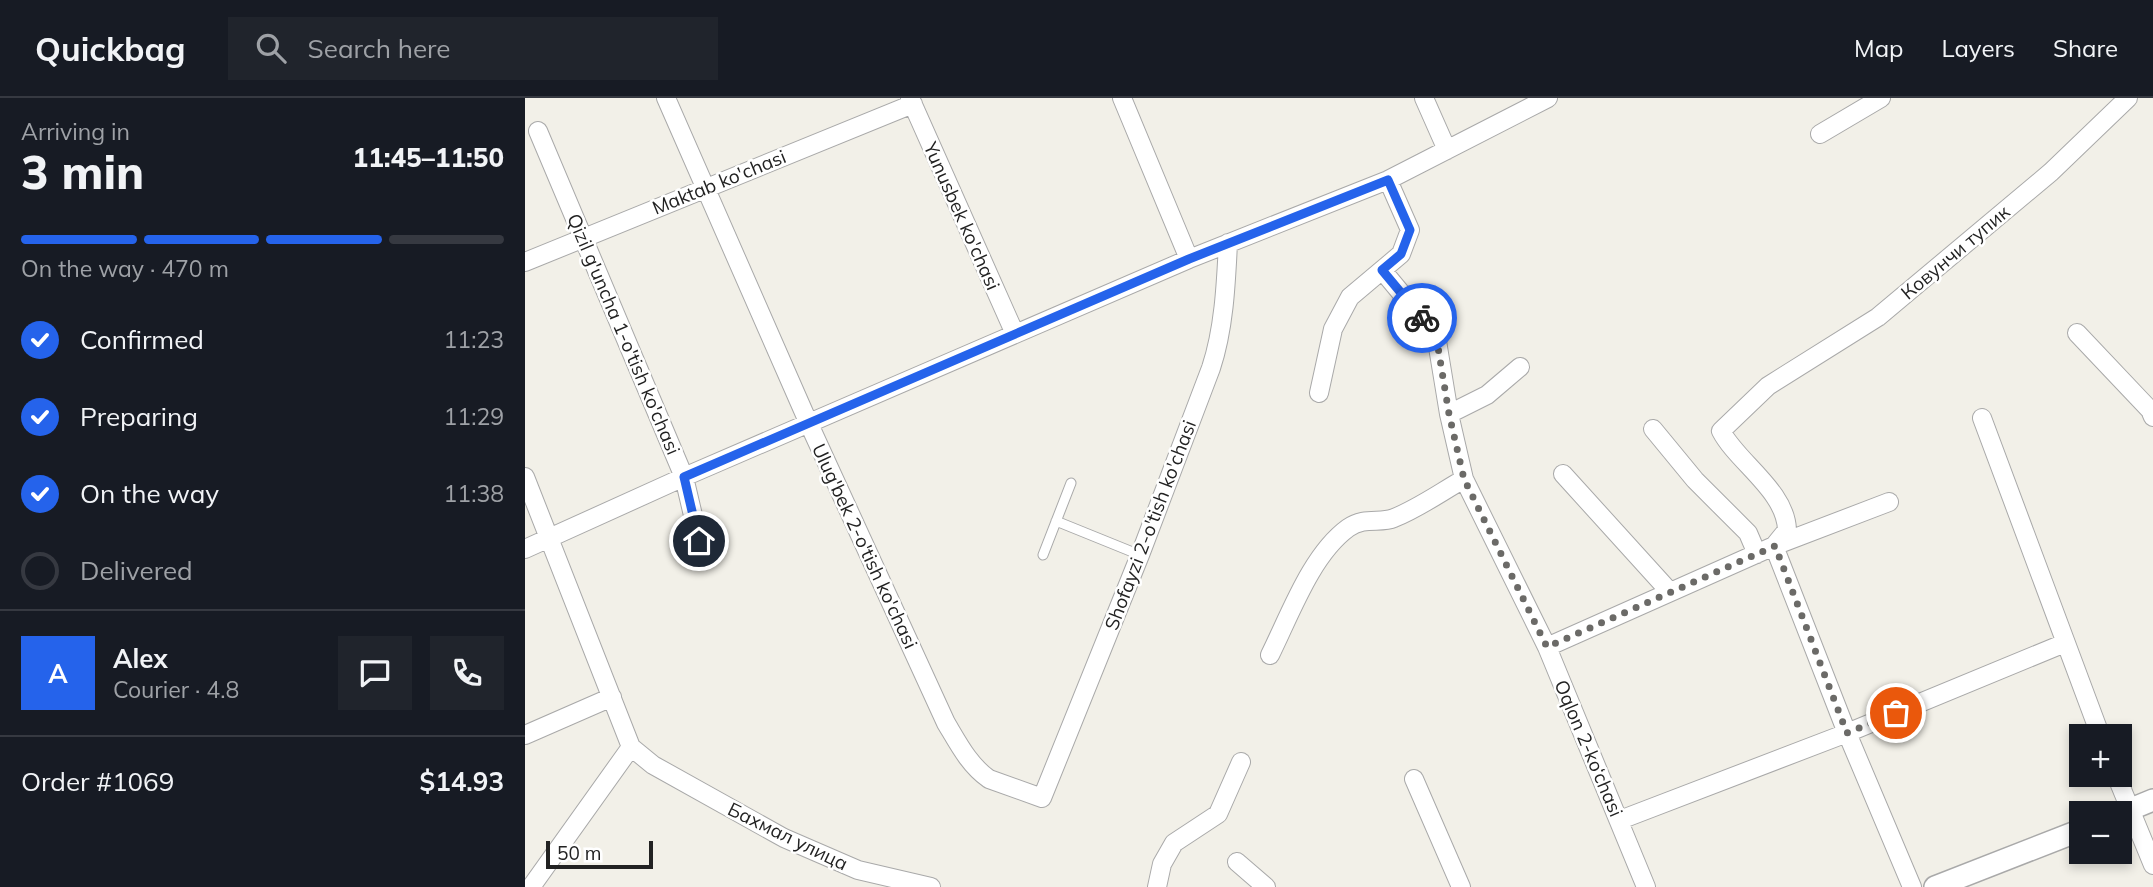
<!DOCTYPE html>
<html lang="en">
<head>
<meta charset="utf-8">
<style>
	body { margin:0; font-family:Mulish,sans-serif; background:#20242c; color:#f1f3f6; height:100vh; display:flex; flex-direction:column; font-size:26px; white-space:nowrap }
	* { box-sizing:border-box; margin:0 }
	p { font-size:23px; color:#9ea1a6 }
	.icon { flex:none; width:38px; height:38px; fill:none; stroke:currentColor; stroke-width:2; stroke-linecap:round; stroke-linejoin:round }
	.map { position:relative; flex:1; overflow:hidden }
	.drawer { display:flex; flex-direction:column; background:#171b24; width:525px }
	.drawer>* { flex:none }
	.fabs { position:absolute; left:1544px; top:626px; display:grid; gap:14px }
	.fabs a { display:grid; place-items:center; width:63px; height:63px; border-radius:0px; background:#171b24; box-shadow:0 4px 10px #0003; font-size:35px }
	.scale { position:absolute; left:21px; bottom:18px; width:107px; box-sizing:border-box; padding-left:7px; border:4px solid #222; border-top:0; font-size:19px; line-height:24px; white-space:nowrap; color:#222; -webkit-text-stroke:5px #fff; paint-order:stroke }
	.pin { position:absolute; display:grid; place-items:center; width:60px; height:60px; color:#fff; margin:-30px; border:4px solid #fff; border-radius:50%; box-shadow:0 2px 7px #0007 }
	.courier { position:absolute; display:grid; place-items:center; width:70px; height:70px; margin:-35px; border:5px solid #2563eb; border-radius:50%; background:#fff; color:#222; box-shadow:0 2px 9px #0007 }
	.head em { font-style:normal; font-weight:800 }
	.head div { display:flex; flex-direction:column-reverse }
	.head { display:flex; align-items:center; justify-content:space-between; height:119px; padding:0 21px }
	h1 { font-size:46px; font-weight:800; line-height:52px }
	.bar { display:grid; grid-template-columns:repeat(4,1fr); gap:10px 7px; align-content:center; height:84px; padding:0 21px }
	.bar i { height:9px; border-radius:5px; background:#363941 }
	.bar .active { background:#2563eb }
	.bar p { grid-column:span 4 }
	.line { display:flex; align-items:center; gap:18px; padding:0 21px; border-top:2px solid #363941 }
	.line div { flex:1 }
	.round { display:grid; place-items:center; flex:none; width:74px; height:74px; border-radius:0px; background:#20242c }
	ol { padding:0 21px; list-style:none }
	li { display:flex; align-items:center; gap:21px; height:77px }
	li p { margin-inline-start:auto }
	li .icon { padding:7px; border-radius:50%; background:#2563eb; color:#fff; stroke-width:4 }
	li:last-child { color:#9ea1a6 }
	li i { width:38px; height:38px; border:4px solid #363941; border-radius:50% }
	header { display:flex; align-items:center; gap:42px; box-sizing:border-box; height:98px; padding:0 35px; background:#171b24; border-bottom:2px solid #363941 }
	header strong { font-size:33px }
	nav { display:flex; gap:38px; margin-inline-start:auto; font-size:24px }
	.search { width:490px; height:63px; background:#20242c; display:flex; align-items:center; gap:18px; box-sizing:border-box; padding:0 24px; border-radius:0px; color:#9ea1a6; font-size:26px }
	main { display:flex; flex:1; min-height:0 }
	.map>svg:first-child { display:block }
	.lines { fill:none; stroke-linecap:round; stroke-linejoin:round }
	.service-casing { stroke:#a9a9a9; stroke-width:11 }
	.minor-casing { stroke:#a9a9a9; stroke-width:20 }
	.tertiary-casing { stroke:#a9a9a9; stroke-width:24 }
	.service { stroke:#fff; stroke-width:9 }
	.minor { stroke:#fff; stroke-width:18 }
	.tertiary { stroke:#fff; stroke-width:21 }
	.done { stroke:#6b6a67; stroke-width:7; stroke-dasharray:0 12.6 }
	.route { stroke:#2563eb; stroke-width:9 }
	.labels { text-anchor:middle; stroke-width:5; stroke-linejoin:round; paint-order:stroke }
	.street-label { font-size:19px; fill:#222; stroke:#fff }
</style>
</head>
<body>
<header>
<strong>Quickbag</strong>
<div class="search"><svg class="icon" aria-label="search" viewBox="0 0 24 24"><circle cx="10" cy="10" r="6"/><path d="M15 15l6 6"/></svg>Search here</div>
<nav><a>Map</a><a>Layers</a><a>Share</a></nav>
</header>
<main>
<section class="drawer">
<div class="head"><div><h1>3 min</h1><p>Arriving in</p></div><em>11:45–11:50</em></div>
<div class="bar"><i class="active"></i><i class="active"></i><i class="active"></i><i></i><p>On the way · 470 m</p></div>
<ol>
<li><svg class="icon" aria-label="check" viewBox="0 0 24 24"><path d="M5 12l5 5 9-10"/></svg>Confirmed<p>11:23</p></li>
<li><svg class="icon" aria-label="check" viewBox="0 0 24 24"><path d="M5 12l5 5 9-10"/></svg>Preparing<p>11:29</p></li>
<li><svg class="icon" aria-label="check" viewBox="0 0 24 24"><path d="M5 12l5 5 9-10"/></svg>On the way<p>11:38</p></li>
<li><i></i>Delivered</li>
</ol>
<div class="line" style="height:126px"><b class="round" style="background:#2563eb;color:#fff">A</b><div><b>Alex</b><p>Courier · 4.8</p></div><a class="round"><svg class="icon" aria-label="chat" viewBox="0 0 24 24"><path d="M4 5h16v11H9l-5 4z"/></svg></a><a class="round"><svg class="icon" aria-label="phone" viewBox="0 0 24 24"><path d="M5 4h4l2 5-3 2q2 4 5 5l2-3 5 2v4C11 20 4 13 5 4z"/></svg></a></div>
<div class="line" style="height:91px"><div>Order #1069</div><b>$14.93</b></div>
</section>
<div class="map">
<svg width="1628" height="789" viewBox="0 0 1628 789">
	<rect width="100%" height="100%" fill="#f2f0e8"/>
	<g class="lines">
		<defs>
			<path id="service" d="M531,423L615,457
				M518,457L546,385"/>
			<path id="minor" d="M141,0L284,326L421,625C433,645 444,667 464,681L517,700L615,457L686,270C699,231 701,186 703,145
				M385,0L490,236
				M597,0L664,161
				M899,0L922,52
				M13,33L159,379L174,443
				M1295,36L1356,0
				M0,164L388,6
				M857,172L911,237L924,316L939,381L1022,549L1121,789
				M1552,235L1625,312L1628,319
				M794,295L808,231L825,199L876,156L885,132L863,82
				M924,316L962,297L995,269
				M1457,320L1576,639
				M1128,331L1170,382L1223,435L1232,456
				M1038,376L1145,494
				M0,379L106,649L128,667L259,740L333,772L406,789
				M0,451L159,379L664,161L863,82L1023,0
				M1022,549L1249,448L1364,404
				M745,557C765,517 786,457 823,430C840,418 855,426 869,420C894,410 916,394 939,381
				M0,637L87,599
				M1591,677L1628,767
				M889,681L936,789
				M1095,722L1322,635L1540,545
				M712,764L741,789
				M6,789L106,649
				M632,789L637,766L649,745L693,716L716,664
				M1387,789L1322,635L1249,448L1262,432C1261,393 1212,364 1196,333L1243,288L1353,219L1526,74L1603,0"/>
			<path id="tertiary" d="M1594,716L1628,702
				M1410,789L1556,732"/>
		</defs>
		<use href="#service" class="service-casing"/>
		<use href="#minor" class="minor-casing"/>
		<use href="#tertiary" class="tertiary-casing"/>
		<use href="#service" class="service"/>
		<use href="#minor" class="minor"/>
		<use href="#tertiary" class="tertiary"/>
	</g>
	<g class="lines">
		<path class="done" d="M897,220L911,237L924,316L939,381L1022,549L1250,448L1322,635L1371,615"/>
		<path class="route" d="M174,443L159,379L664,161L863,82L885,132L876,156L857,172L897,220"/>
	</g>
	<g class="labels">
		<g class="street-label">
			<text transform="translate(194 84) rotate(-22)" y="7">Maktab ko'chasi</text>
			<text transform="translate(437 118) rotate(66)" y="7">Yunusbek ko'chasi</text>
			<text transform="translate(1430 154) rotate(-40)" y="7">Ковунчи тупик</text>
			<text transform="translate(99 236) rotate(67)" y="7">Qizil g'uncha 1-o'tish ko'chasi</text>
			<text transform="translate(625 427) rotate(-69)" y="7">Shofayzi 2-o'tish ko'chasi</text>
			<text transform="translate(340 448) rotate(65)" y="7">Ulug'bek 2-o'tish ko'chasi</text>
			<text transform="translate(1064 650) rotate(67)" y="7">Oqlon 2-ko‘chasi</text>
			<text transform="translate(263 738) rotate(26)" y="7">Бахмал улица</text>
		</g>
	</g>
</svg>
<div class="fabs">
<a>+</a>
<a>−</a>
</div>
<div class="scale">50 m</div>
<div class="pin" style="left:1371px;top:615px;background:#ea580c"><svg class="icon" aria-label="bag" viewBox="0 0 24 24"><path d="M5 8h14l-1 12H6zM9 8a3 3 0 0 1 6 0"/></svg></div>
<div class="pin" style="left:174px;top:443px;background:#1f2937"><svg class="icon" aria-label="home" viewBox="0 0 24 24"><path d="M3 11l9-7 9 7M6 9v11h12V9"/></svg></div>
<div class="courier" style="left:897px;top:220px"><svg class="icon" aria-label="bike" viewBox="0 0 24 24"><circle cx="6" cy="16" r="4"/><circle cx="18" cy="16" r="4"/><path d="M6 16l4-8h5l3 8M10 8l3 8H6M13 5h3"/></svg></div>
</div>
</main>
</body>
</html>
